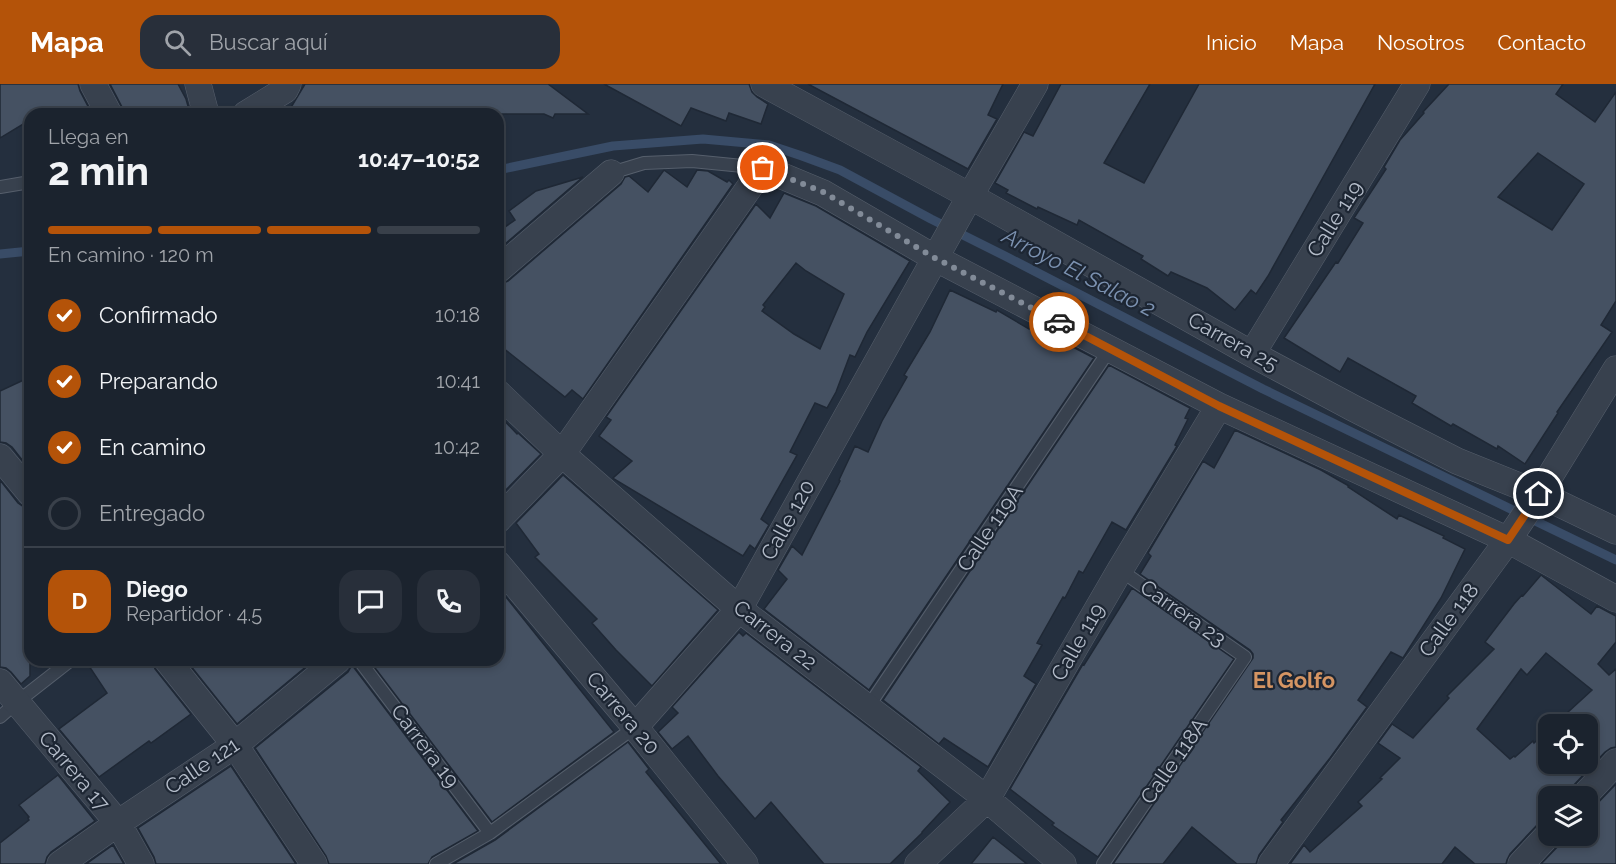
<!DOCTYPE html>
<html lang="es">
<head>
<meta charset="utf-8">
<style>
	body { margin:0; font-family:Raleway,sans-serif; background:#282f3a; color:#f1f3f6; height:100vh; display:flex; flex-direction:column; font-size:22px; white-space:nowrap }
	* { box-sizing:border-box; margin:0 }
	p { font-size:20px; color:#a0a4aa }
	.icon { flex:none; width:33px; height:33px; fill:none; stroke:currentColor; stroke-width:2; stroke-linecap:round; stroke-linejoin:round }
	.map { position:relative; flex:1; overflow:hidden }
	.sheet { position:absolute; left:24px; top:24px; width:480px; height:558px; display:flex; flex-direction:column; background:#1b232e; border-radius:18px; box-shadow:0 3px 9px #0003,0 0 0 2px #39404a }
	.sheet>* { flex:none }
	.controls { position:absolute; left:1538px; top:630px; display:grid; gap:12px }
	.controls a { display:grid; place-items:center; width:60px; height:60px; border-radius:12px; background:#1b232e; box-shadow:0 3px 9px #0003,0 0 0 2px #39404a; font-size:30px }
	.pin { position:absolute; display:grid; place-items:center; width:51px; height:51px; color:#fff; margin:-26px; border:3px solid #fff; border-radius:50%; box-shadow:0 2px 6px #0007 }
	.courier { position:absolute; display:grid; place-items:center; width:60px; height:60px; margin:-30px; border:4px solid #b45309; border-radius:50%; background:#fff; color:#222; box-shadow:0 2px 8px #0007 }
	.overview em { font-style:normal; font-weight:700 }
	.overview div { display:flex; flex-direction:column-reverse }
	.overview { display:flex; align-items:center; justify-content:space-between; height:102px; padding:0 24px }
	h1 { font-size:39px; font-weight:700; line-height:45px }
	.bar { display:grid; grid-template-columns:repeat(4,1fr); gap:9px 6px; align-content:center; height:72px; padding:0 24px }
	.bar i { height:8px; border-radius:4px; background:#39404a }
	.bar .on { background:#b45309 }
	.bar p { grid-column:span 4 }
	.line { display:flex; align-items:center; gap:15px; padding:0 24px; border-top:2px solid #39404a }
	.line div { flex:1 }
	.round { display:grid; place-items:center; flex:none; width:63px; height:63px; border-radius:18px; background:#282f3a }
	ol { padding:0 24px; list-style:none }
	li { display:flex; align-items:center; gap:18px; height:66px }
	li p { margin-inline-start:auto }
	li .icon { padding:6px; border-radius:50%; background:#b45309; color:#fff; stroke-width:4 }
	li:last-child { color:#a0a4aa }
	li i { width:33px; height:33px; border:3px solid #39404a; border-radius:50% }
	header { display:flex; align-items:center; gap:36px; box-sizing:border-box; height:84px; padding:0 30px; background:#b45309; color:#fff }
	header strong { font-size:28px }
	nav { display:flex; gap:33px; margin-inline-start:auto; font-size:21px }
	.search { width:420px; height:54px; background:#282f3a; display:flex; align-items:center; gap:15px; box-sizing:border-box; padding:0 21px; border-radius:18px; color:#a0a4aa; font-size:22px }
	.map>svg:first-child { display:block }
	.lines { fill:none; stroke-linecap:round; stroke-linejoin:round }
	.stream { stroke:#394c67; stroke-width:9 }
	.building { fill:#455162; stroke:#1f2835; stroke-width:1.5; fill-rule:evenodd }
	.service-casing { stroke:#565f6c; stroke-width:14 }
	.minor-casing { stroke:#565f6c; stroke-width:27 }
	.service { stroke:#38414e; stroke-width:12 }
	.minor { stroke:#38414e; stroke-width:26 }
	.done { stroke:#828b98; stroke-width:6; stroke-dasharray:0 10.8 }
	.route { stroke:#b45309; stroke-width:8 }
	.labels { text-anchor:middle; stroke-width:4.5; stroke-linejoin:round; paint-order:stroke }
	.street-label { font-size:21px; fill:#b4bcc9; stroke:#1d2633 }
	.water-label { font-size:22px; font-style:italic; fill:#7c92b1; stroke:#1d2633 }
	.neighbourhood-label { font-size:22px; font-weight:bold; fill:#d59563; stroke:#1d2633 }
</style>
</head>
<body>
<header>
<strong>Mapa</strong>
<div class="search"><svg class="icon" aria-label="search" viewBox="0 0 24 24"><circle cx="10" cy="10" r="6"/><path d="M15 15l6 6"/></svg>Buscar aquí</div>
<nav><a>Inicio</a><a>Mapa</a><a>Nosotros</a><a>Contacto</a></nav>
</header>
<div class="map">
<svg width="1616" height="780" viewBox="0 0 1616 780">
	<rect width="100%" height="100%" fill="#242f3e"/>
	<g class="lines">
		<path class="stream" d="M498,86L613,62L703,55L769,61L802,72L840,86L931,135L1005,172L1263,305L1616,476
			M0,170L30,167"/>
	</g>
	<path class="building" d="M0,0H78L80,7L92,30H30V36L0,54Z
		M110,0H178L186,15L188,22L174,30H124L122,23Z
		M305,0H548L588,30H555L553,34L544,30H287Z
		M604,0H749L752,8L757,13L768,20L761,40L729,29L726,37L691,24L681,42Z
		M808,0H1003L988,31L997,35L968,85Z
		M1061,0H1150L1104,79L1144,99L1199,0H1375L1268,192L1256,210L1251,206L1235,226L1207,204L1171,188L1168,192L1141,175L1143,172L1079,136L1077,141L1038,123L1037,125L1006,109L1008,106L995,99L1024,48L1033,52Z
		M1449,0H1563L1556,10L1595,38L1616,8V217L1601,241L1612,248L1557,328L1558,329L1525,380L1498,362L1497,365L1453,340L1451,342L1412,319L1416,312L1348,274L1340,288L1284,254L1336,178L1338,179L1363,139L1354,134L1386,85L1384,83L1400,56L1424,29L1423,28ZM1538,69L1584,100L1552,146L1498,113Z
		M664,86L687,103L697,86L708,87L727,98L729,96L733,100L583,315L572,306L565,313L498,260V201L508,197L621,100L625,93L629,92L648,108Z
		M583,93L498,166V148L515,136L509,127L536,107Z
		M784,109L816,122L910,177L867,248L855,273L850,271L836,308L827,324L815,319L790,368L797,371L761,435L769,441L755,465L750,461L743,472L614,395L613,394L632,377L599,352L611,336L606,333L756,120L770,134ZM796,179L806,187L844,210L820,265L794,250L762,227L765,223L763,221Z
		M950,206L996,228L997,226L1029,245L1031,241L1094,274L869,606L764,525L787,495L778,486L792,462L802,471L840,397L839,396L855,362L868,368L882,337L907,293L904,291L930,248Z
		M1109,281L1190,324L1185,334L1188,335L1175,361L1177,362L1126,446L1112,438L1083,489L1079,487L1065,514L1063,513L1037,559L1042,561L1024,592L1036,600L988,683L944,654L939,660L883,616Z
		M30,293V386L12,363L6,359L0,358V307Z
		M498,330L517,350L518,349L541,370L498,414Z
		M1235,346L1321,386L1349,402L1348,403L1397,435L1399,431L1444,452L1443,454L1465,465L1441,514L1403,574L1391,568L1358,616L1367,623L1330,674L1281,736L1283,738L1259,771L1256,780H1237L1192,743L1163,780H1113L1253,574V570L1250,566L1140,490L1151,472L1148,469L1203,377L1214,384Z
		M563,391L718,526L652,602L616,566L592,539L597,535L535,473L539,470L516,439Z
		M0,396L18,419L24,423L30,424V592L21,600L11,588L6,584L0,583Z
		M1541,491L1591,530L1597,522L1616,532V558L1598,580L1609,591L1616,585V663L1611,664L1605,668L1573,702L1570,708L1569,712H1548V736L1543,737L1537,741L1510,770L1507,776L1506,780H1475L1455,763L1442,780H1290L1304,761L1310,768L1362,722L1358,718L1382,695L1380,694L1400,674L1378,659L1392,640L1413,654L1449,614L1447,612L1494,565L1485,558L1514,520L1522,511L1523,512ZM1546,569L1592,606L1555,640H1587V680H1548V646L1534,659L1533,657L1515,673L1514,672L1510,675L1477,645L1521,585L1527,591Z
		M498,503L614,648L492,738L369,576H498Z
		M1132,504L1234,575L1098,773L1052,741L1054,739L1010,705L1083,580L1084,581Z
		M739,548L743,552L746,549L921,683L918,687L950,718L922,748V749L890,780H824L771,718L755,735L718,692L688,652L672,665L658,648L678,629L672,623Z
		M85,576H152L155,585L191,630L151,659L149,657L99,693L59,645L107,609Z
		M186,576H314L237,640Z
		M352,581L478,747L432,773L428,780H329L326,772L255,664L348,588Z
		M628,658L649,685L646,688L721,780H453L495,756Z
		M231,682L296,780H156L154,773L138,744Z
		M58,691L95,737L51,768L47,773L45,780H0V759L29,736L28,734L29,733L19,721Z
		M1616,700V780H1541L1559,761L1563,752H1587V726L1595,722Z
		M993,753L1027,780H971Z
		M113,761L124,780H86Z"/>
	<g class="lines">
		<defs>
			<path id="service" d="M611,89L644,79L692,77L763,84
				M0,103L30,98
				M359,576L490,749
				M868,623L1110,265
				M0,633L16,619L71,576
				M436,780L490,749L635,643
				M1103,780L1245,573L1120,486"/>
			<path id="minor" d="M93,0L109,30
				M198,0L206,30
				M764,0L970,112L1252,270L1353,324L1457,377L1539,410L1616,447
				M246,30L285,6L288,0
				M498,186L611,89
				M1252,270L1417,0
				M498,309L562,370L739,525L987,715L1063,780
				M0,373L30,409
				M498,436L562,370L763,84L823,109L935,174L1219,322L1508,456L1616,515
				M498,480L635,643L745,780
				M167,576L235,661L314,780
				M0,598L118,739L141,780
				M635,643L739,525L970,112L1035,0
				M1584,712L1616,678
				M60,780L118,739L235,661L338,576
				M918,780L987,715L1120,486L1219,322
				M1271,780L1508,456L1539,410L1616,285
				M1521,780L1548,751"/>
		</defs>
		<use href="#service" class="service-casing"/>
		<use href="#minor" class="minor-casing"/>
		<use href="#service" class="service"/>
		<use href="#minor" class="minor"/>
	</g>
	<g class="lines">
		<path class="done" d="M763,84L823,108L935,174L1059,238"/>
		<path class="route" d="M1059,238L1219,322L1508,456L1539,410"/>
	</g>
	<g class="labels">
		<g class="street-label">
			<text transform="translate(1335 135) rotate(-58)" y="7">Calle 119</text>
			<text transform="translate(1233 258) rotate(29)" y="7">Carrera 25</text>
			<text transform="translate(788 436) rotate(-61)" y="7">Calle 120</text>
			<text transform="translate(990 444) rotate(-56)" y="7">Calle 119A</text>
			<text transform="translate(1183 529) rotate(35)" y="7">Carrera 23</text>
			<text transform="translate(1449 536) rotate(-54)" y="7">Calle 118</text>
			<text transform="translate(775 551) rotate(38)" y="7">Carrera 22</text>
			<text transform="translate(1078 558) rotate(-60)" y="7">Calle 119</text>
			<text transform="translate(623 629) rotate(50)" y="7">Carrera 20</text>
			<text transform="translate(425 662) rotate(53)" y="7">Carrera 19</text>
			<text transform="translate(1174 677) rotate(-55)" y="7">Calle 118A</text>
			<text transform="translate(202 682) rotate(-34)" y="7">Calle 121</text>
			<text transform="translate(74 687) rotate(50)" y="7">Carrera 17</text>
		</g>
		<g class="water-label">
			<text transform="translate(1079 188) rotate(27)" y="8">Arroyo El Salao 2</text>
		</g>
		<g class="neighbourhood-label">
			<text x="1294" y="604">El Golfo</text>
		</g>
	</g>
</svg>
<div class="controls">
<a><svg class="icon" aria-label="locate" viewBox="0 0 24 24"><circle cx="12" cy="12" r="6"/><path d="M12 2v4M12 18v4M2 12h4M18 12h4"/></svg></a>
<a><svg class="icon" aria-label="layers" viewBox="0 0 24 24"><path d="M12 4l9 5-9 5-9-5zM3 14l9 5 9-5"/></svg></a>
</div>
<div class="pin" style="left:763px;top:84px;background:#ea580c"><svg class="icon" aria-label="bag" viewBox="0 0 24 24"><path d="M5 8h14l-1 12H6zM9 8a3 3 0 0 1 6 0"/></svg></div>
<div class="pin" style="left:1539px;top:410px;background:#1f2937"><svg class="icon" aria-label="home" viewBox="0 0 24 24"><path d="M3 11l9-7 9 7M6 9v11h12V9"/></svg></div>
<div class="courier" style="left:1059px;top:238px"><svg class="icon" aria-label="car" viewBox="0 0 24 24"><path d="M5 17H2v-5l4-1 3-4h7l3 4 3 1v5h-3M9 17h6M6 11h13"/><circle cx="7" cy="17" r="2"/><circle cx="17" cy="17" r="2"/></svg></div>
<section class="sheet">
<div class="overview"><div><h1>2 min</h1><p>Llega en</p></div><em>10:47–10:52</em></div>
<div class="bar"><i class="on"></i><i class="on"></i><i class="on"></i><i></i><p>En camino · 120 m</p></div>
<ol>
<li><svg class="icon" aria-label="check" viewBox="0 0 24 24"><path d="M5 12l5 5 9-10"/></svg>Confirmado<p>10:18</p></li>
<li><svg class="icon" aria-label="check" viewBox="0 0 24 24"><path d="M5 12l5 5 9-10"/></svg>Preparando<p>10:41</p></li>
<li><svg class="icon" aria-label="check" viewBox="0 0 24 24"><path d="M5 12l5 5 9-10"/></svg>En camino<p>10:42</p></li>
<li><i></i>Entregado</li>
</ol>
<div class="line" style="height:108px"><b class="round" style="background:#b45309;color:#fff">D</b><div><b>Diego</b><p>Repartidor · 4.5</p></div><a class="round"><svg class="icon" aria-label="chat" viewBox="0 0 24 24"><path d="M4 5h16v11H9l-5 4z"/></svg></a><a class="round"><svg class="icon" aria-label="phone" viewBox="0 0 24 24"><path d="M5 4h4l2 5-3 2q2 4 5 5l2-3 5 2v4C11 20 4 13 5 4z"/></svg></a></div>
</section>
</div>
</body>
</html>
